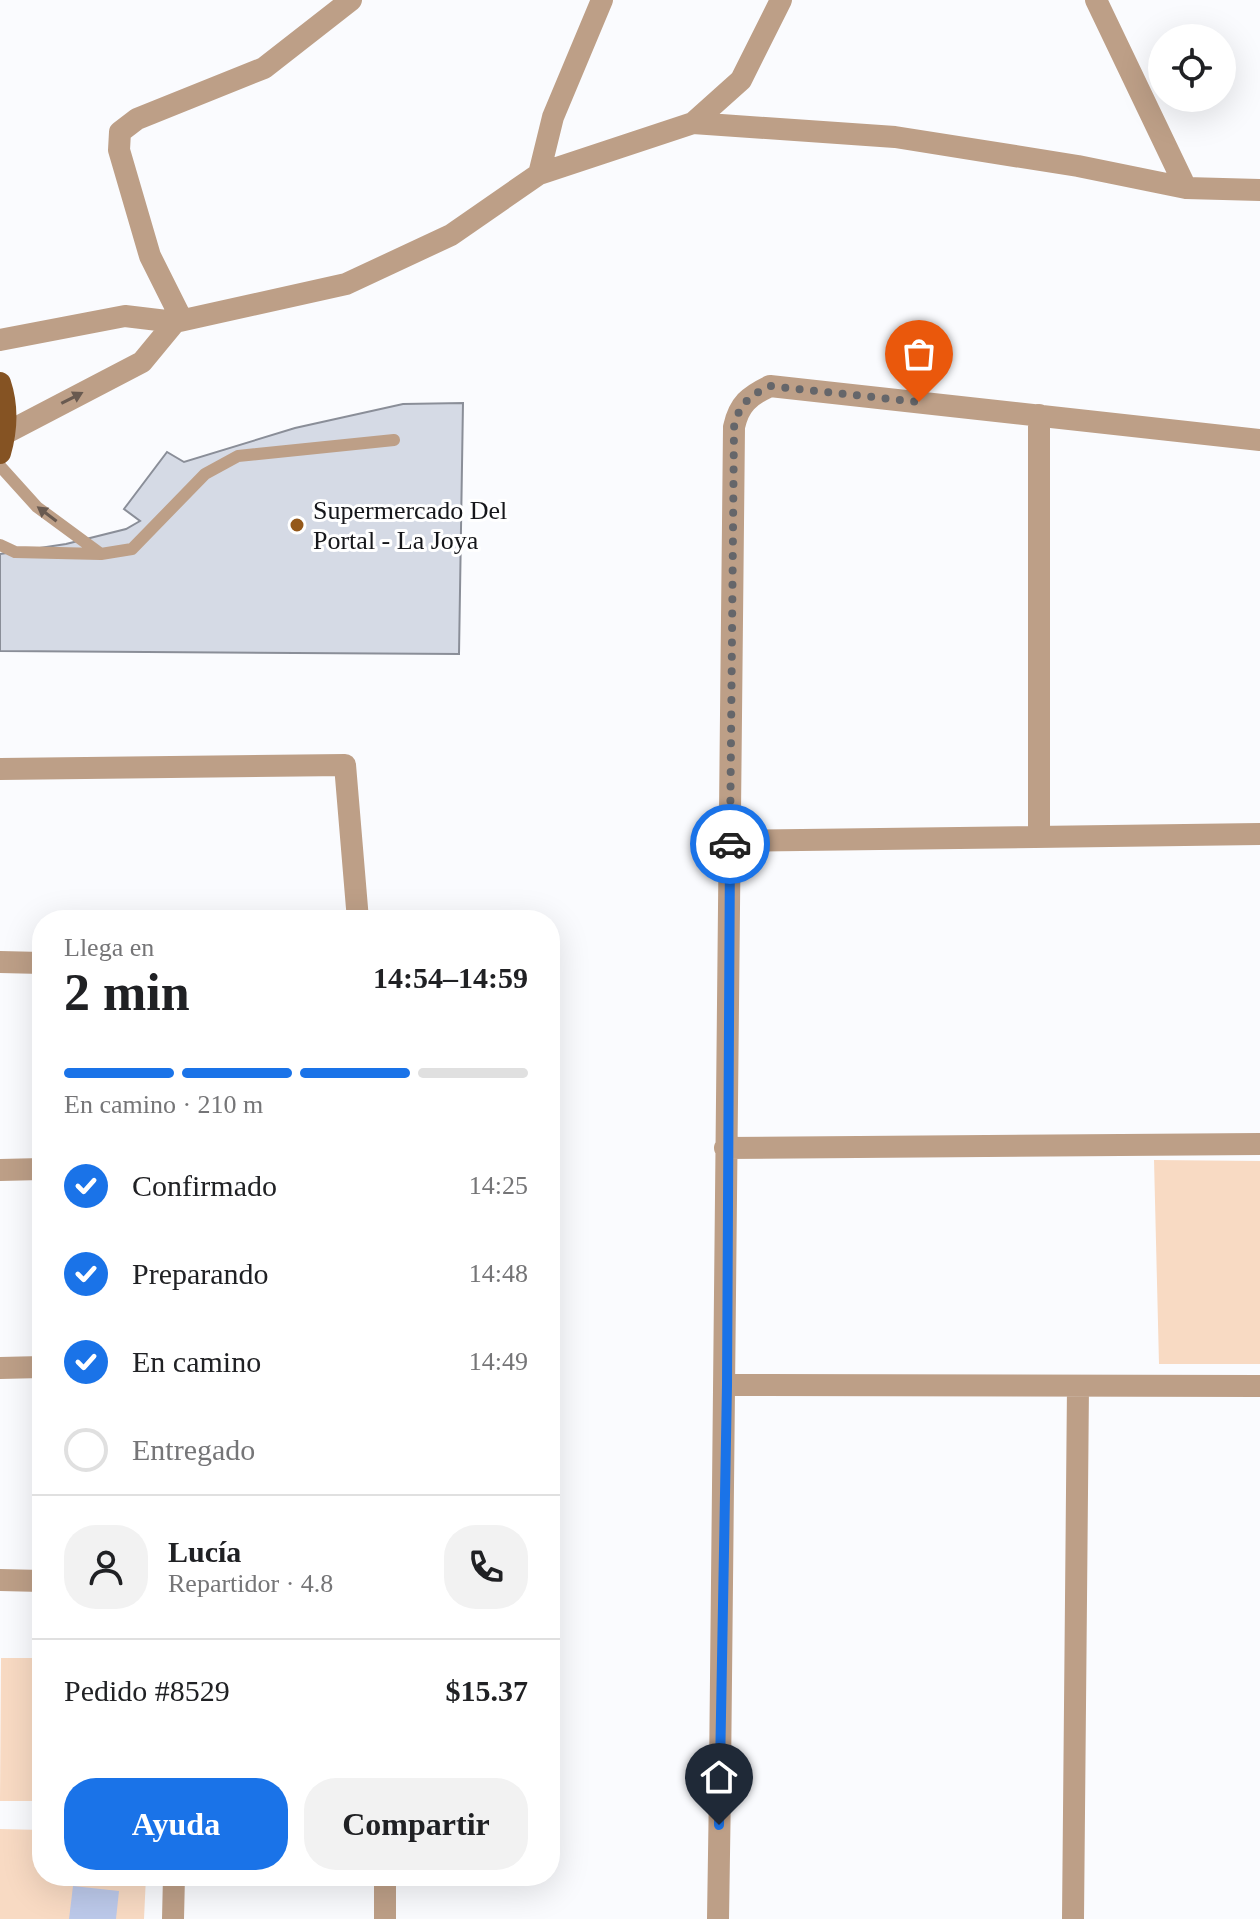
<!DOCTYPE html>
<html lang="es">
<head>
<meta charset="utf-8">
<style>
	body { margin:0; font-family:Georgia,serif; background:#f2f2f2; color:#202124; height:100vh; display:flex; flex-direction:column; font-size:30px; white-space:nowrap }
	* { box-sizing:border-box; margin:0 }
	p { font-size:26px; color:#757577 }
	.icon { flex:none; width:44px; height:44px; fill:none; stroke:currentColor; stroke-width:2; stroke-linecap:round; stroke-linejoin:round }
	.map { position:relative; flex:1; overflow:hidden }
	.details { position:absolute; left:32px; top:910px; width:528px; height:976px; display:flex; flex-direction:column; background:#fff; border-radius:32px; box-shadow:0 8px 32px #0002 }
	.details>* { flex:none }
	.tools { position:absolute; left:1148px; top:24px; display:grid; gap:16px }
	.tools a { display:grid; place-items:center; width:88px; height:88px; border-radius:50%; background:#fff; box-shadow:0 8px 32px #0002; font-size:40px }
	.pin { position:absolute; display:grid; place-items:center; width:68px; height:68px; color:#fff; margin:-82px -34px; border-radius:50% 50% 50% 0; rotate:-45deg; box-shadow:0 0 8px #0007 }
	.pin .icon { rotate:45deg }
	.courier { position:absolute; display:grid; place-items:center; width:80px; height:80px; margin:-40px; border:6px solid #1a73e8; border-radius:50%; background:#fff; color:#222; box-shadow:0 2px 10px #0007 }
	.head em { font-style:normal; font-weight:800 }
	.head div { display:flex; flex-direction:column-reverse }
	.head { display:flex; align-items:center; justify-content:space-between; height:136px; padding:0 32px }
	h1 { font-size:52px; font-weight:800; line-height:60px }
	.bar { display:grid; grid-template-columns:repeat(4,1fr); gap:12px 8px; align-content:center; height:96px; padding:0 32px }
	.bar i { height:10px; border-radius:6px; background:#e0e0e0 }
	.bar .on { background:#1a73e8 }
	.bar p { grid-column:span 4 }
	.line { display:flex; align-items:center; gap:20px; padding:0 32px; border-top:2px solid #e0e0e0 }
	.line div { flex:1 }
	.round { display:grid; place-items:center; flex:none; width:84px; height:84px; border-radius:32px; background:#f2f2f2 }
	ol { padding:0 32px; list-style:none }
	li { display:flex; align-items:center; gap:24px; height:88px }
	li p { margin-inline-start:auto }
	li .icon { padding:8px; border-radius:50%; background:#1a73e8; color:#fff; stroke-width:4 }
	li:last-child { color:#757577 }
	li i { width:44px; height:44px; border:4px solid #e0e0e0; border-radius:50% }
	.button { display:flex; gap:16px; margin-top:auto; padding:16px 32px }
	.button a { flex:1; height:92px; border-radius:32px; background:#1a73e8; color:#fff; font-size:32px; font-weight:800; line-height:92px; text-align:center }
	.button a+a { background:#f2f2f2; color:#202124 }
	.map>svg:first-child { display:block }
	.green { fill:#f8dac3 }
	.water { fill:#bcc9ea }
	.building { fill:#d5dae5; stroke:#8a8e98; stroke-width:2 }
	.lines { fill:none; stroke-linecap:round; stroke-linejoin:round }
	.service { stroke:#bd9f87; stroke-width:12 }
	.minor { stroke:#bd9f87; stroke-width:22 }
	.primary { stroke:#855323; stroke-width:22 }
	.oneway { fill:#695a50 }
	.done { stroke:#65666a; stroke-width:8; stroke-dasharray:0 14.4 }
	.route { stroke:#1a73e8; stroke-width:10 }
	.poi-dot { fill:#94581a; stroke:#fff; stroke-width:3 }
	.labels { text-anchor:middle; stroke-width:6; stroke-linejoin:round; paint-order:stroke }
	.poi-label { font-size:26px; fill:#15161a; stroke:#fff; text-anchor:start }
</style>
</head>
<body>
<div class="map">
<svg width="1260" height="1919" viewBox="0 0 1260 1919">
	<rect width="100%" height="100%" fill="#fafbfe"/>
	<path class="green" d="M1154,1160L1260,1161V1364H1159Z
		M1,1658H42V1801H0Z
		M0,1829L42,1830V1876H146L144,1919H0Z"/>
	<path class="water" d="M73,1886L119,1891L116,1919H69Z"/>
	<path class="building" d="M463,403L459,654L0,651V554L66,544L126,529L140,521L124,509L167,452L184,462L295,428L403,404Z"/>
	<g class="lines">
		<path class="service" d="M0,466L37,507L101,554
			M0,545L15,552L101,554L132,549L205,474L238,456L394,440"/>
		<path class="minor" d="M1096,0L1186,188
			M693,123L741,80L781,0
			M539,174L553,117L602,0
			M182,320L150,256L119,150L120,132L137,119L264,68L351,0
			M0,340L125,316L175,322L346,284L451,235L539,174L693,123L895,137L1078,166L1186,188L1260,190
			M1039,415V837
			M6,433L142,362L175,322
			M0,769L345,765L358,920
			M730,841L1260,834
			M0,962L42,963
			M725,1148L1260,1144
			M0,1170L42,1169
			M0,1368L42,1367
			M727,1385L1260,1386
			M0,1580L42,1581
			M173,1919L174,1876
			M385,1919V1876
			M718,1919C726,1422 729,925 734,427C739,404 749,396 770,386L1260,440
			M1073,1919L1078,1386"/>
		<path class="primary" d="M0,383C8,407 7,429 0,453"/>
	</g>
	<defs><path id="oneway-solid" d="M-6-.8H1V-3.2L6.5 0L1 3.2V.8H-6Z" transform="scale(2)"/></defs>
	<g class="oneway">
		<use href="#oneway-solid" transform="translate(72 398) rotate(-27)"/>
		<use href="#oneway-solid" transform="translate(47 514) rotate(-143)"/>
	</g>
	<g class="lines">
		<path class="done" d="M730,844L734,427C739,404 749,396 770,386L919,402"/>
		<path class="route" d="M719,1825L727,1385L730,844"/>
	</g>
	<circle class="poi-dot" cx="297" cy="525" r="8"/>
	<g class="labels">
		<g class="poi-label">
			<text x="313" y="519">Supermercado Del<tspan x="313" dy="30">Portal - La Joya</tspan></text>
		</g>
	</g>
</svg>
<div class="tools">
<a><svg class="icon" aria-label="locate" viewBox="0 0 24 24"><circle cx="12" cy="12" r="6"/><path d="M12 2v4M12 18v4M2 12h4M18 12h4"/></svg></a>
</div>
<div class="pin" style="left:919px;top:402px;background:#ea580c"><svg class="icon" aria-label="bag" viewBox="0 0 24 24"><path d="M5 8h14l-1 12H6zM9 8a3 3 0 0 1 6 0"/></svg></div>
<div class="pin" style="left:719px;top:1825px;background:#1f2937"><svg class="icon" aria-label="home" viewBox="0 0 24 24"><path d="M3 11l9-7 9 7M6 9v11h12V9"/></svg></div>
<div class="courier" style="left:730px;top:844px"><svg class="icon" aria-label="car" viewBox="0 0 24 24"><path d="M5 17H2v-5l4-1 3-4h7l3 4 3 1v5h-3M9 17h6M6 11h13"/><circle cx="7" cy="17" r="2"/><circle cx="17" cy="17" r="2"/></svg></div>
<section class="details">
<div class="head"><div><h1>2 min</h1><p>Llega en</p></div><em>14:54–14:59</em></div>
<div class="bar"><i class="on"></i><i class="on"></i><i class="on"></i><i></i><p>En camino · 210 m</p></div>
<ol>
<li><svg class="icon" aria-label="check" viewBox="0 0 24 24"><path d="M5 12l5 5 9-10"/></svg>Confirmado<p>14:25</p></li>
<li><svg class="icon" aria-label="check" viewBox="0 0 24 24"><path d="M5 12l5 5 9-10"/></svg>Preparando<p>14:48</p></li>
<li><svg class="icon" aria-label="check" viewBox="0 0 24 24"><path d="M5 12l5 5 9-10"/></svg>En camino<p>14:49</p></li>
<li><i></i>Entregado</li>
</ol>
<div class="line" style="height:144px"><a class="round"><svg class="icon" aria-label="person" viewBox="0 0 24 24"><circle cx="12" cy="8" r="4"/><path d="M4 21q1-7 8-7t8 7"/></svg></a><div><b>Lucía</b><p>Repartidor · 4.8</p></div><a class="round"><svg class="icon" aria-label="phone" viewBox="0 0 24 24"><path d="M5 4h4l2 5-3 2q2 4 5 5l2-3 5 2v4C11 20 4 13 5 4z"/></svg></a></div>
<div class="line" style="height:104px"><div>Pedido #8529</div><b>$15.37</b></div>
<div class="button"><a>Ayuda</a><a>Compartir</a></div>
</section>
</div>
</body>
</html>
